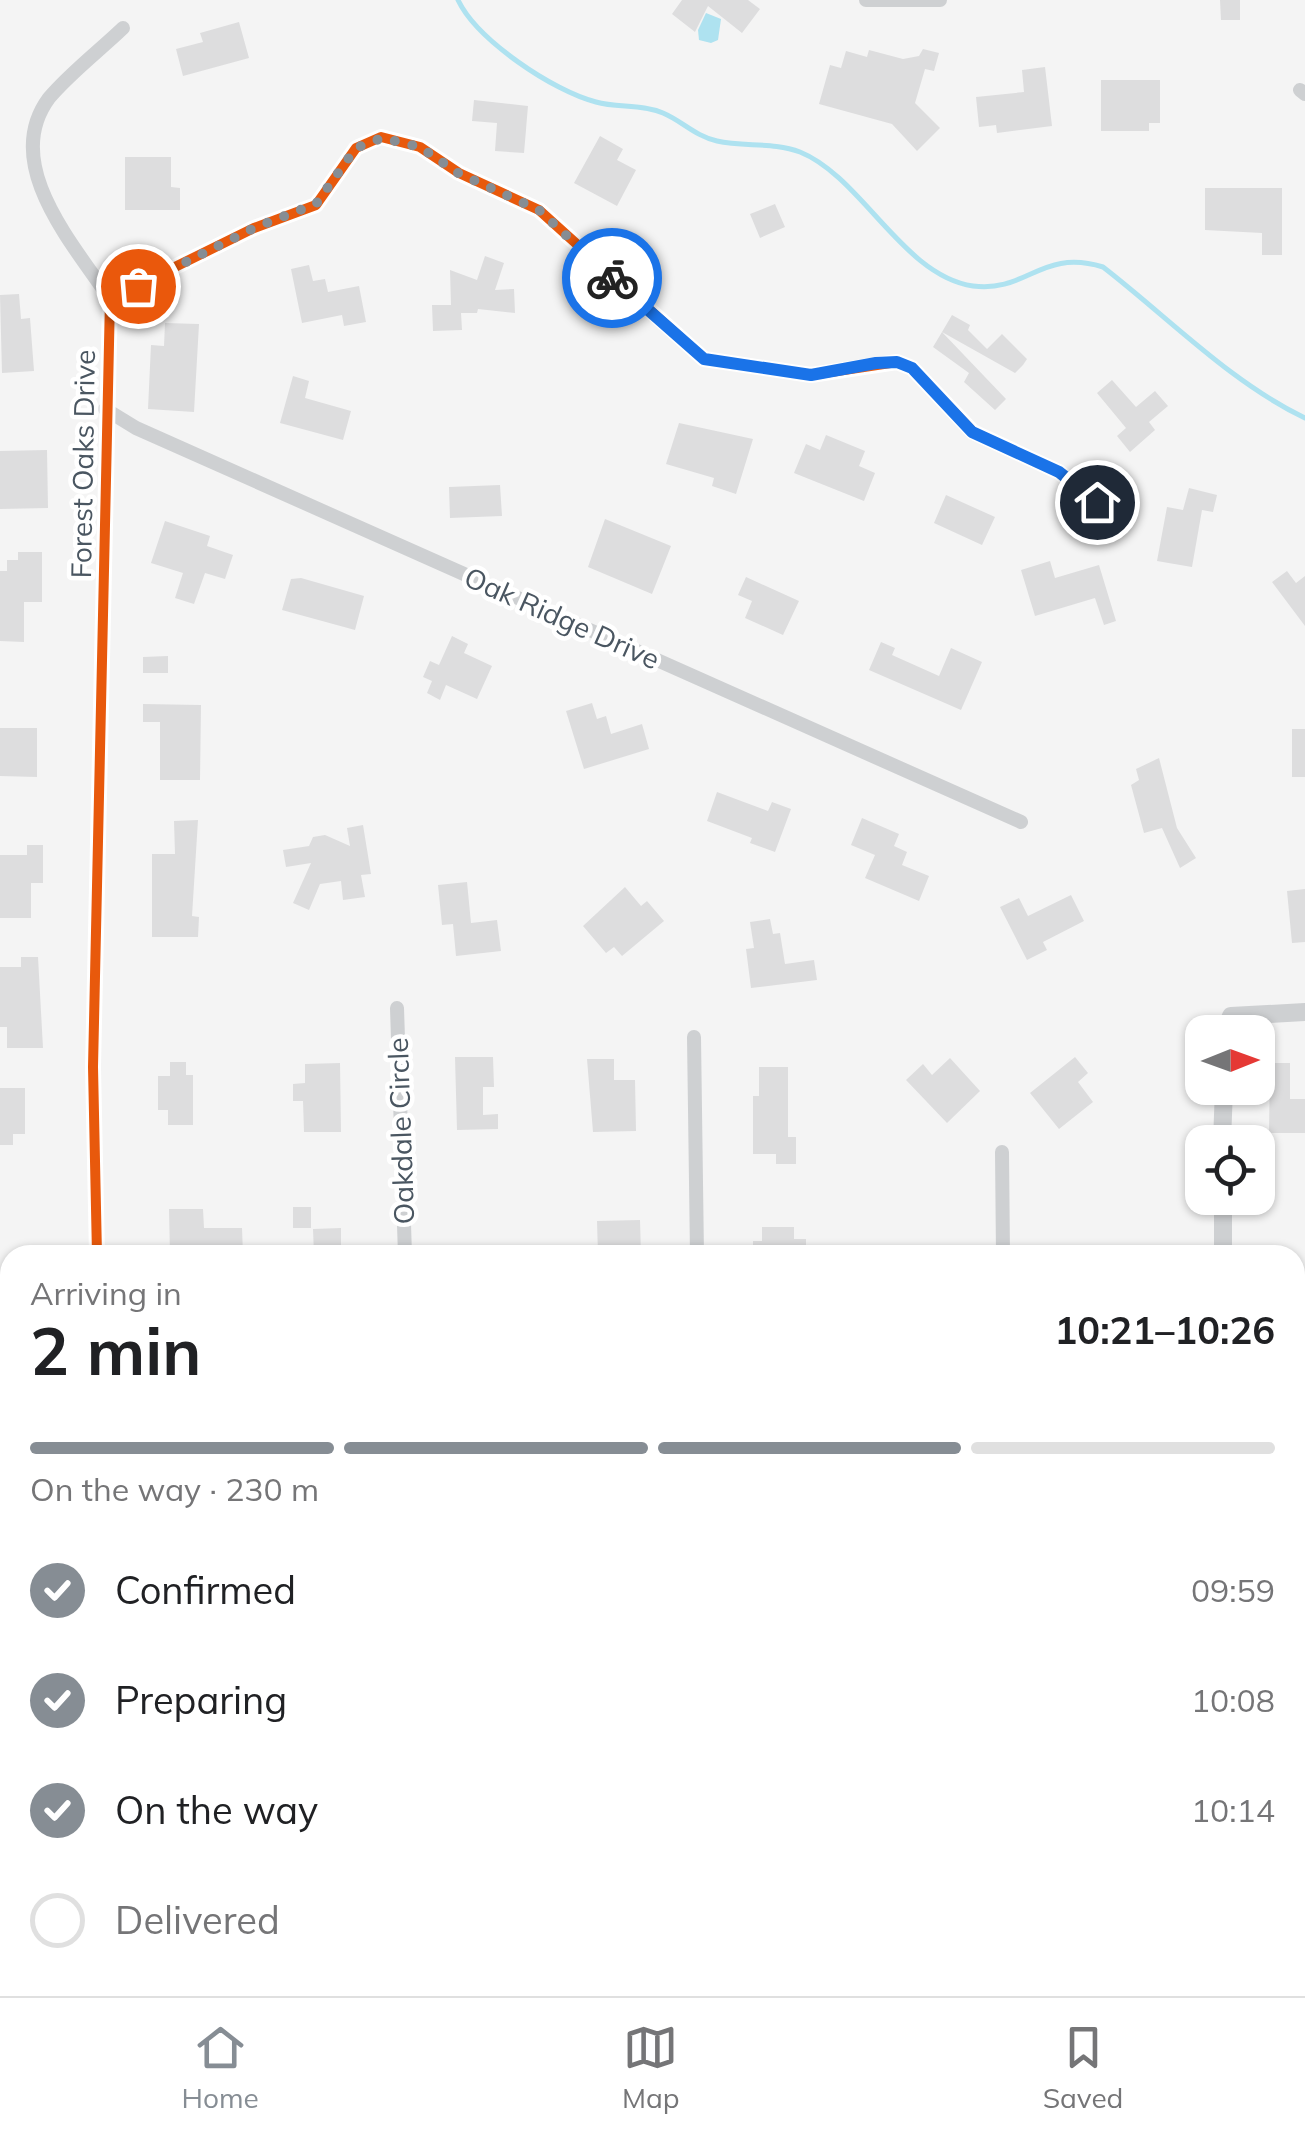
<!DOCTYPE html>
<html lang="en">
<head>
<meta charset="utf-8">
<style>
	body { margin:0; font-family:Mulish,sans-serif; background:#f6f6f6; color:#202124; height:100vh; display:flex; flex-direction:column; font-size:38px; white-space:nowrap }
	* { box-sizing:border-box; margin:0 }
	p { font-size:32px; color:#757577 }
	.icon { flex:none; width:55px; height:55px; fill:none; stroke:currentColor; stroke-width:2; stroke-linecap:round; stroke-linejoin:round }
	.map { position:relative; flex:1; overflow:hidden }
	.drawer { position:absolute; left:0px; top:1245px; width:1305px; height:752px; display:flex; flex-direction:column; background:#fff; border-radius:30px 30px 0 0; box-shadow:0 2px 8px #0004 }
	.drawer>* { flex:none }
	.needle { width:65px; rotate:89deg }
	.buttons { position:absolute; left:1185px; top:1015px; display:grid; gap:20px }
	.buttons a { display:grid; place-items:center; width:90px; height:90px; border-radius:20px; background:#fff; box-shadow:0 2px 8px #0004; font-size:50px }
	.pin { position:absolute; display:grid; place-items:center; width:85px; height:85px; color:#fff; margin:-42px; border:5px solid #fff; border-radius:50%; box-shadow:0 2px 10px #0007 }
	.courier { position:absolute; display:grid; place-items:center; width:100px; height:100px; margin:-50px; border:8px solid #1a73e8; border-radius:50%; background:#fff; color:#222; box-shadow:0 2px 12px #0007 }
	.head em { font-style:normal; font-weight:700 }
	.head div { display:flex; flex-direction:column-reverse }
	.head { display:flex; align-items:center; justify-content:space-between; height:170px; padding:0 30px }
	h1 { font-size:65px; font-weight:700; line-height:75px }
	.bar { display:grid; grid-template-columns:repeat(4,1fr); gap:15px 10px; align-content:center; height:120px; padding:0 30px }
	.bar i { height:12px; border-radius:8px; background:#e0e0e0 }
	.bar .on { background:#868d94 }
	.bar p { grid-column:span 4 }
	ol { padding:0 30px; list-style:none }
	li { display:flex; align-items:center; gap:30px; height:110px }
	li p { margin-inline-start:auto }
	li .icon { padding:10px; border-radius:50%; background:#868d94; color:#fff; stroke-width:4 }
	li:last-child { color:#757577 }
	li i { width:55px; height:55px; border:5px solid #e0e0e0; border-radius:50% }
	.dock { display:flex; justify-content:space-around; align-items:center; height:140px; border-top:2px solid #e0e0e0; background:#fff; font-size:28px; color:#757577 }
	.dock a { display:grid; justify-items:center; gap:5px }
	.dock .on { color:#868d94 }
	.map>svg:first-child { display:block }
	.water { fill:#aee2f0 }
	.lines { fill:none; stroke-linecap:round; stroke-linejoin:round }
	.stream { stroke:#aee2f0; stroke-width:5 }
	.building { fill:#ddddde }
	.minor { stroke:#ced0d2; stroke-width:14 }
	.tertiary { stroke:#ced0d2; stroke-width:18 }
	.cycleway-casing { stroke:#fff; stroke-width:16 }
	.cycleway { stroke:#e8590c; stroke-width:10 }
	.done { stroke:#868d94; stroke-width:10; stroke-dasharray:0 18 }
	.route { stroke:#1a73e8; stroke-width:12 }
	.labels { text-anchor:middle; stroke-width:9; stroke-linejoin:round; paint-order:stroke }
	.street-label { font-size:28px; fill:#4a5661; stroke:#fff }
</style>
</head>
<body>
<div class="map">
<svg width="1305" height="1996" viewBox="0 0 1305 1996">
	<rect width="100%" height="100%" fill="#f4f4f4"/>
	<path class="water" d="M706,13L721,19L718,40L711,43L699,40L698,30Z"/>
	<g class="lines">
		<path class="stream" d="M458,0C477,40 553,91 596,102C617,108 642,104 663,113C682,121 695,136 717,141C744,147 774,142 800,152C862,177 903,276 973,286C1027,293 1041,248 1103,267C1169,318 1230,382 1305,418"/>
	</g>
	<path class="building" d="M682,0H748L760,9L742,33L708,6L695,32L672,14Z
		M1220,0H1240V20H1221Z
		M239,22L249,58L183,76L176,49L203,42L200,33Z
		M923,49L939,53L934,71L925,69L915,103L940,128L917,151L892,124L819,104L830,65L841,68L846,51L867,57L869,50L903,59L919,56Z
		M1045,67L1052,126L997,133L996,125L979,127L976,97L1024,92L1022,70Z
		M1101,80H1160V123H1149V131H1101Z
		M474,100L528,106L524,153L495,151L497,123L472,121Z
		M600,136L623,149L617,160L636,170L617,206L574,183Z
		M125,157H171V187L180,188V210H125Z
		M1205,188H1282V255H1262V233L1205,230Z
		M775,204L785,227L760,238L750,214Z
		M485,256L504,263L495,290L514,289L515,313L478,309L477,313H461L462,330L433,331L432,305H451L450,270L477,280Z
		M309,265L313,281L325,279L328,292L359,286L366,322L344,326L342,315L302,323L291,269Z
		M19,294L21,319L30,318L34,371L2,373L0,295Z
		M952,315L970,325L968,330L987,349L1002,334L1027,359L1023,365L1015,373L942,332Z
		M165,323L199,324L194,412L148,409L151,345L164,346Z
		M942,332L1006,399L995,410L964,382L969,373L933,347Z
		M293,376L309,381L305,398L351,411L343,440L280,423Z
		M1112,380L1136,407L1155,391L1168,406L1149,422L1155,430L1130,452L1117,436L1126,428L1097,393Z
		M679,423L753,439L736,494L712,486L714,478L666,464Z
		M826,435L865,451L859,466L875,473L864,501L794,473L806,444L820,450Z
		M47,450L48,508L0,509V451Z
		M500,485L502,516L450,518L449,487Z
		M1189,488L1217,495L1213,512L1202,510L1192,567L1157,561L1167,507L1183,510Z
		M946,495L995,517L982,545L934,523Z
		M605,519L671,546L652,594L588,567Z
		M165,521L210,536L207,546L233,555L225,579L205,573L194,604L175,598L183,573L151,563Z
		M18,552H42V602H24V642L0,641V571H7V560H18Z
		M1050,561L1055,578L1099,565L1116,621L1104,625L1095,598L1035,616L1021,570Z
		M1287,571L1296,583L1305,576V626L1272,582Z
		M746,577L799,601L783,635L745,618L752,601L738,595Z
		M301,578L364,596L355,630L282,610L291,579Z
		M452,636L468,644L464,653L492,666L477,699L446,685L440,700L427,693L432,681L423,677L430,661L439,665Z
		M881,642L895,648L892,655L939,676L951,648L982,662L961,710L869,670Z
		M168,656V673H143V657Z
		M592,703L597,719L606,716L611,734L642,724L649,749L584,769L566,711Z
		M143,704L201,705L200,780H160V722H143Z
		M0,728H37V777L0,776Z
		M1292,729H1305V777H1292Z
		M1159,758L1177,828L1196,858L1180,868L1162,828L1144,833L1131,785L1139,780L1136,769Z
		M717,792L768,811L772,802L791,809L775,852L750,843L752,838L707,821Z
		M862,818L899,834L894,846L907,852L902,865L929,876L919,901L865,878L875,855L851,845Z
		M198,820L192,916L199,917L198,937H152V854H175L174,821Z
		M363,825L371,874L361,875L365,897L343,900L341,881L320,884L309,910L293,903L311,863L286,867L283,850L309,846L313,837L325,835L350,846L347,828Z
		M27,845H43V883H31V918H0V855H27Z
		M467,882L471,923L497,920L501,951L456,956L453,924L442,925L438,885Z
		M625,887L641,906L647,901L664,921L622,956L614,947L606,953L583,926Z
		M1305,889V942L1292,943L1287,891Z
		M1071,895L1084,921L1043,942L1047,950L1027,960L1000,907L1019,898L1028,916Z
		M770,919L773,934L780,933L785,964L814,960L817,980L751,988L746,949L754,948L750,922Z
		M21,957H38L43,1048H7V1027H0V967H21Z
		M455,1057H493L494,1087H483V1115L498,1114V1129L457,1130Z
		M1075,1057L1088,1073L1078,1082L1093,1102L1059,1129L1030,1093Z
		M950,1058L980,1091L947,1123L906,1080L923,1064L932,1075Z
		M587,1059H614V1080H635L636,1131L593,1132Z
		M170,1062H186V1075H193V1125H168V1110H158V1076H170Z
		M340,1063L341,1132H304L303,1101H293V1084L305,1083V1064Z
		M1270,1063H1290V1099H1305V1133H1269Z
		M759,1067H788V1137H796V1164H776V1154H753V1096H759Z
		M0,1088H25V1134H13V1145H0Z
		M293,1207H311V1228H293Z
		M169,1209H203L204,1228H242L243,1255H170Z
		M640,1220L641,1255H598L597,1221Z
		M762,1227H794V1239H806V1255H753V1241H762Z
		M341,1228V1255H314L313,1229Z"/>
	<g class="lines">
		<path class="minor" d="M866,0H940
			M1300,90L1305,94
			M110,299C74,245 0,164 49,98C70,73 99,51 123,28
			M105,409L136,428L1021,822
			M397,1008L405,1255
			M694,1037L697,1255
			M1002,1152L1003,1255
			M97,1255L93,1067L110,299L254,228L316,205L356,148L381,137L420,147L459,173L539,210L704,359L811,375L897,362L912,368L973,432L1059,472L1097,502
			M1297,1547L1305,1556
			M0,1631H10
			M314,1988V1996
			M575,1988L576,1996
			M1264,1988L1272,1996"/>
		<path class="tertiary" d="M1224,1032L1231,1016L1305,1012
			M1222,1142L1224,1088
			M1223,1198V1255
			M0,1389H10"/>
		<defs>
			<path id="cycleway" d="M97,1255L93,1067L110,299L254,228L316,205L356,148L381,137L420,147L459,173L539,210L704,359L811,375L897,362L912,368L973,432L1059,472L1097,502"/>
		</defs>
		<use href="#cycleway" class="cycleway-casing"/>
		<use href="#cycleway" class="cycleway"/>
	</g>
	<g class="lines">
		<path class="done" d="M138,286L254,228L316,204L356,148L382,138L420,147L458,173L539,210L612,278"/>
		<path class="route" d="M612,278L704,359L811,375L876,363L897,362L912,368L972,432L1059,472L1097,502"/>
	</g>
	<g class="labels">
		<g class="street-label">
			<text transform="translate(83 464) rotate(-89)" y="10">Forest Oaks Drive</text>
			<text transform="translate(562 618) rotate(24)" y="10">Oak Ridge Drive</text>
			<text transform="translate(401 1131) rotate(-92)" y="10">Oakdale Circle</text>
		</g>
	</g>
</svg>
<div class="buttons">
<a><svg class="needle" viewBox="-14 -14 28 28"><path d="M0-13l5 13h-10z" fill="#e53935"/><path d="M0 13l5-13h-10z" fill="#757577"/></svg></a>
<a><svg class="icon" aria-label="locate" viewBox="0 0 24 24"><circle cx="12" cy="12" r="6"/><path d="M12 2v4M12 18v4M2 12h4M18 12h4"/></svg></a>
</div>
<div class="pin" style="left:138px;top:286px;background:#ea580c"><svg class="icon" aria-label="bag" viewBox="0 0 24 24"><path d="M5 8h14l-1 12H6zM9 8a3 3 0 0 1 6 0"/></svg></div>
<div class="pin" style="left:1097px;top:502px;background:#1f2937"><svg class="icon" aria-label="home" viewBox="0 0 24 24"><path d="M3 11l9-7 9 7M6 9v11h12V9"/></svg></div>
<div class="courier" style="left:612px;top:278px"><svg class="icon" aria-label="bike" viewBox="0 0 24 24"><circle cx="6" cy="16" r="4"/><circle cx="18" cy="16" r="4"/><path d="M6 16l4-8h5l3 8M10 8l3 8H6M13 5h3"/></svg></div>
<section class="drawer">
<div class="head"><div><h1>2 min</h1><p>Arriving in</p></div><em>10:21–10:26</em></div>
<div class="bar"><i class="on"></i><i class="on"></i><i class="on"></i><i></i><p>On the way · 230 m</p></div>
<ol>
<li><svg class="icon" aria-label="check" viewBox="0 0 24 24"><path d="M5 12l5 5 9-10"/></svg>Confirmed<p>09:59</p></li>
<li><svg class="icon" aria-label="check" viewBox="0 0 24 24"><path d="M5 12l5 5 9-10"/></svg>Preparing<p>10:08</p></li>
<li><svg class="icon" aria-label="check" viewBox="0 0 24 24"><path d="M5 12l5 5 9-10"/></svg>On the way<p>10:14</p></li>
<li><i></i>Delivered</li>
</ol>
</section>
</div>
<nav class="dock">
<a class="on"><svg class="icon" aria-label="home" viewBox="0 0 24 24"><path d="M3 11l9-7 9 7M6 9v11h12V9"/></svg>Home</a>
<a><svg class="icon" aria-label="map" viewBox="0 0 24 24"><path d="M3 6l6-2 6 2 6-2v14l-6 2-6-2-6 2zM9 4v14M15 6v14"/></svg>Map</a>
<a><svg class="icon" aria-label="saved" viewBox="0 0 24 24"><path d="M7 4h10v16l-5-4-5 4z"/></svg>Saved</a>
</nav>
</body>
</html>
